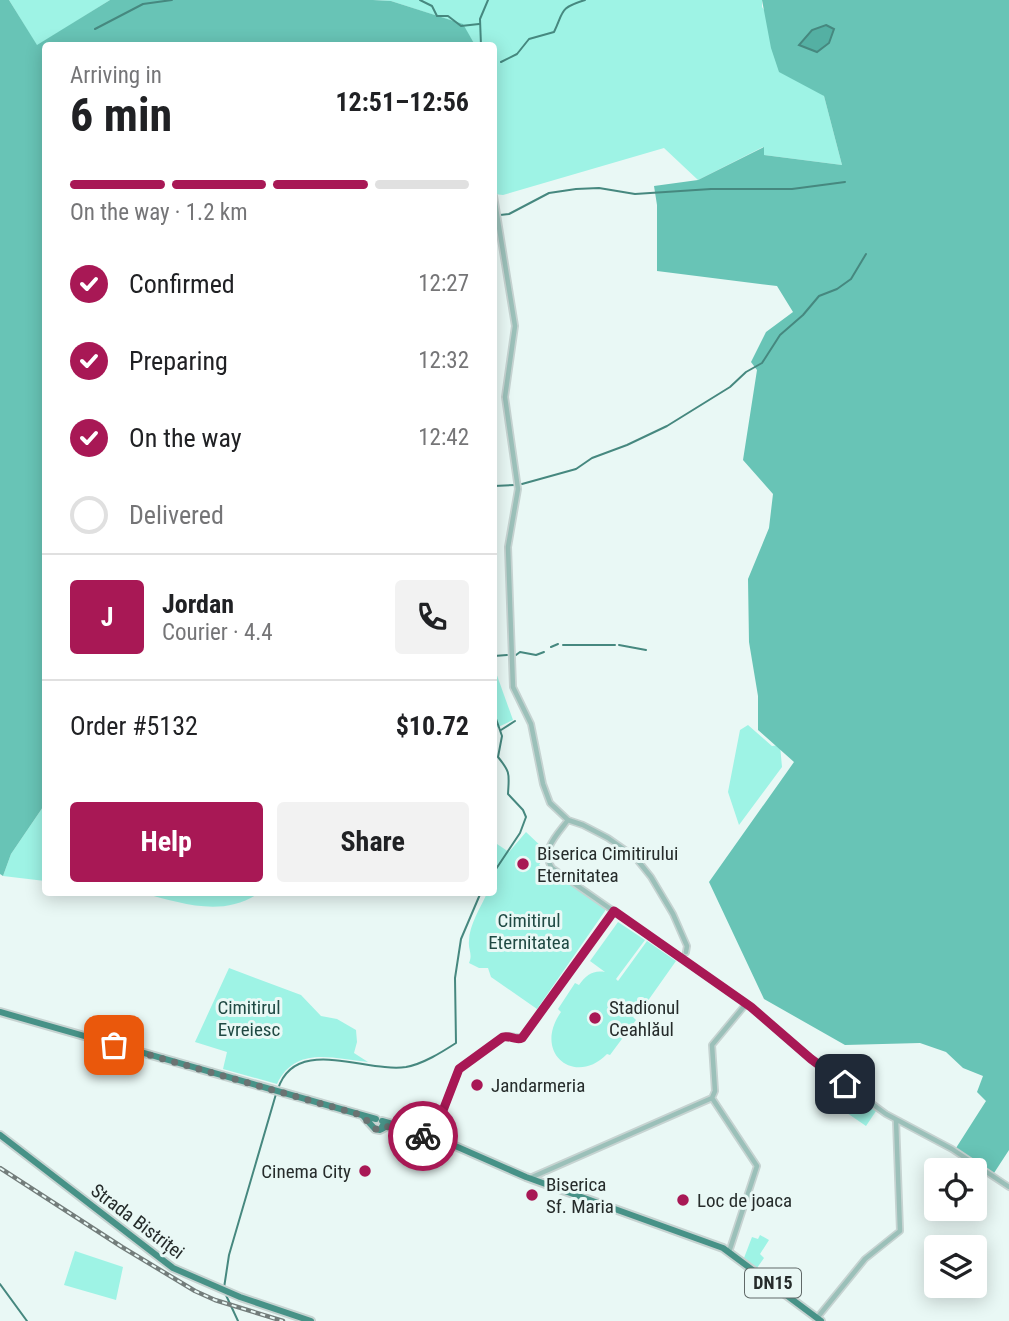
<!DOCTYPE html>
<html lang="en">
<head>
<meta charset="utf-8">
<style>
	body { margin:0; font-family:"Roboto Condensed",sans-serif; background:#f2f2f2; color:#202124; height:100vh; display:flex; flex-direction:column; font-size:26px; white-space:nowrap }
	* { box-sizing:border-box; margin:0 }
	p { font-size:23px; color:#757577 }
	.icon { flex:none; width:38px; height:38px; fill:none; stroke:currentColor; stroke-width:2; stroke-linecap:round; stroke-linejoin:round }
	.map { position:relative; flex:1; overflow:hidden }
	.drawer { position:absolute; left:42px; top:42px; width:455px; height:854px; display:flex; flex-direction:column; background:#fff; border-radius:7px; box-shadow:0 4px 18px #0003 }
	.drawer>* { flex:none }
	.fabs { position:absolute; left:924px; top:1158px; display:grid; gap:14px }
	.fabs a { display:grid; place-items:center; width:63px; height:63px; border-radius:7px; background:#fff; box-shadow:0 4px 18px #0003; font-size:35px }
	.pin { position:absolute; display:grid; place-items:center; width:60px; height:60px; color:#fff; margin:-30px; border-radius:14px; box-shadow:0 4px 10px #0006 }
	.courier { position:absolute; display:grid; place-items:center; width:70px; height:70px; margin:-35px; border:5px solid #a81855; border-radius:50%; background:#fff; color:#222; box-shadow:0 2px 9px #0007 }
	.summary em { font-style:normal; font-weight:700 }
	.summary div { display:flex; flex-direction:column-reverse }
	.summary { display:flex; align-items:center; justify-content:space-between; height:119px; padding:0 28px }
	h1 { font-size:46px; font-weight:700; line-height:52px }
	.bar { display:grid; grid-template-columns:repeat(4,1fr); gap:10px 7px; align-content:center; height:84px; padding:0 28px }
	.bar i { height:9px; border-radius:5px; background:#e0e0e0 }
	.bar .on { background:#a81855 }
	.bar p { grid-column:span 4 }
	.line { display:flex; align-items:center; gap:18px; padding:0 28px; border-top:2px solid #e0e0e0 }
	.line div { flex:1 }
	.round { display:grid; place-items:center; flex:none; width:74px; height:74px; border-radius:7px; background:#f2f2f2 }
	ol { padding:0 28px; list-style:none }
	li { display:flex; align-items:center; gap:21px; height:77px }
	li p { margin-inline-start:auto }
	li .icon { padding:7px; border-radius:50%; background:#a81855; color:#fff; stroke-width:4 }
	li:last-child { color:#757577 }
	li i { width:38px; height:38px; border:4px solid #e0e0e0; border-radius:50% }
	.button { display:flex; gap:14px; margin-top:auto; padding:14px 28px }
	.button a { flex:1; height:80px; border-radius:7px; background:#a81855; color:#fff; font-size:28px; font-weight:700; line-height:80px; text-align:center }
	.button a+a { background:#f2f2f2; color:#202124 }
	.map>svg:first-child { display:block }
	.green { fill:#9ef3e5 }
	.forest { fill:#68c4b6 }
	.water { fill:#54b0a3; stroke:#46887f; stroke-width:2 }
	.lines { fill:none; stroke-linecap:round; stroke-linejoin:round }
	.stream { stroke:#46887f; stroke-width:2 }
	.minor-casing { stroke:#c6d3d1; stroke-width:8 }
	.major-casing { stroke:#c6d3d1; stroke-width:10 }
	.minor { stroke:#9bc0b9; stroke-width:4.5 }
	.major { stroke:#479287; stroke-width:6 }
	.rail-casing { stroke:#737d7b; stroke-width:4.5 }
	.rail { stroke:#e9f8f5; stroke-width:2; stroke-dasharray:5; stroke-linecap:butt }
	.done { stroke:#6a7372; stroke-width:7; stroke-dasharray:0 12.6 }
	.route { stroke:#a81855; stroke-width:9 }
	.poi-dot { fill:#a81855; stroke:#e9f8f5; stroke-width:2.5 }
	.labels { text-anchor:middle; stroke-width:6; stroke-linejoin:round; paint-order:stroke }
	.shield { fill:#e9f8f5; stroke:#606968; stroke-width:2 }
	.shield-label { font-size:18px; font-weight:bold; fill:#262c2b }
	.poi-label { font-size:19px; fill:#262c2b; stroke:#e9f8f5; text-anchor:start }
	.park-label { font-size:19px; fill:#1f4943; stroke:#e9f8f5 }
	.street-label { font-size:19px; fill:#262c2b; stroke:#e9f8f5 }
</style>
</head>
<body>
<div class="map">
<svg width="1009" height="1321" viewBox="0 0 1009 1321">
	<rect width="100%" height="100%" fill="#e9f8f5"/>
	<path class="green" d="M9,0H110L37,46Z
		M373,0H762V7L824,96L842,165L764,155L763,147L698,180L664,148L503,195L494,194V46L475,45L462,24L391,1Z
		M494,667L513,720L494,729Z
		M748,725L772,746L780,745L782,767L739,825L728,792L740,730Z
		M45,804V881L3,876L11,854Z
		M526,832L545,850L546,854L539,865L605,907V911L537,1009L491,977L488,968H479L469,963C473,954 468,950 469,941C469,925 481,907 487,893L494,892V842L509,852Z
		M142,893L259,892V893C222,918 182,903 142,893Z
		M618,922L645,940L616,979L618,981L647,941L676,961L647,1002L639,997L638,1009L633,1017L636,1020L610,1055L607,1054C575,1087 532,1053 561,1012L558,1009L575,983L579,985C586,975 593,970 605,972L590,961Z
		M229,968L301,995L321,1016L337,1019L356,1030L357,1042L354,1053L368,1062C333,1059 296,1045 277,1084L223,1069L227,1052L195,1042Z
		M838,1085L854,1097L843,1112L827,1103Z
		M857,1098L876,1111L866,1126L847,1113Z
		M760,1235L769,1240L760,1254L764,1258L757,1268L744,1258L752,1237L758,1239Z
		M75,1251L123,1267L116,1300L64,1285Z"/>
	<path class="forest" d="M0,0H9L37,45L110,0H373L391,1L463,24L475,45L46,46L45,804L11,854L3,876L0,874Z
		M762,0H1009V1150L994,1173L956,1148L986,1101L977,1092L983,1076L963,1068L946,1052L920,1043L845,1045L764,999L709,882L794,762L758,730V696L749,642L748,579L769,528L773,494L743,460L757,370L751,362L766,332L793,312L777,286L657,271V205L654,186L698,180L764,147V155L842,165L824,96L779,72L771,48Z"/>
	<path class="water" d="M826,25L834,29L829,43L817,52L799,45L812,30Z"/>
	<g class="lines">
		<path class="stream" d="M420,0L432,6L437,16H448L461,26L479,24
			M95,29L143,4L172,0
			M481,46L480,19L488,0
			M501,62L517,54L529,39L554,32C564,11 559,8 585,0
			M494,64L495,63
			M500,215L509,214L549,193L576,189L599,188L635,194L711,189H792L845,182
			M494,306V312
			M522,484L576,469L592,458L627,445L667,426L730,387L746,372L762,363L780,335L803,315L819,296L837,289L851,279L866,254
			M494,486L515,485
			M563,645H615
			M619,645L646,650
			M551,647L558,644
			M516,655L520,652L536,655L544,652
			M494,656L507,655
			M494,713L502,736L498,757C511,773 509,774 508,794L523,810L526,817L520,833L494,872
			M501,730L515,721
			M278,1089C295,1035 366,1073 406,1067C423,1064 442,1052 456,1043L455,978L461,939L481,892
			M0,1284L27,1321
			M224,1288L229,1255L276,1094
			M225,1293L238,1321"/>
		<defs>
			<path id="minor" d="M494,196L515,326L505,397L518,489L508,547L513,687L531,724L543,784L550,803L568,820L583,825L608,838L635,857L651,877L673,914L687,946L686,952
				M568,820C557,835 540,850 552,868L751,1007L811,1059L886,1114L952,1149L1009,1187
				M712,1098L757,1166L729,1252
				M712,1098L715,1091L712,1045L746,1004
				M433,1136L459,1069L503,1037L509,1036L522,1038L614,911
				M530,1178L712,1098
				M817,1318L865,1259L900,1231L896,1120"/>
			<path id="major" d="M0,1012L376,1119
				M364,1117L375,1129L380,1130L383,1125
				M382,1121L428,1134L526,1177L723,1248L821,1321
				M382,1129L387,1126L393,1127
				M0,1135L173,1268L240,1297L311,1321"/>
		</defs>
		<use href="#minor" class="minor-casing"/>
		<use href="#major" class="major-casing"/>
		<use href="#minor" class="minor"/>
		<use href="#major" class="major"/>
		<defs>
			<path id="rail" d="M0,1168L122,1247L195,1291L215,1300L283,1321"/>
		</defs>
		<use href="#rail" class="rail-casing"/>
		<use href="#rail" class="rail"/>
	</g>
	<g class="lines">
		<path class="done" d="M114,1045L361,1115L377,1130L390,1126L423,1136"/>
		<path class="route" d="M423,1136L432,1139L459,1069L503,1037C510,1035 516,1041 522,1038L614,911L751,1007L811,1059L845,1084"/>
	</g>
	<g class="poi-dot">
		<circle cx="523" cy="864" r="7"/>
		<circle cx="595" cy="1018" r="7"/>
		<circle cx="477" cy="1085" r="7"/>
		<circle cx="365" cy="1171" r="7"/>
		<circle cx="532" cy="1195" r="7"/>
		<circle cx="683" cy="1200" r="7"/>
	</g>
	<g class="labels">
		<rect class="shield" x="745" y="1268.5" width="56" height="29" rx="5"/>
		<g class="shield-label">
			<text x="773" y="1289">DN15</text>
		</g>
		<g class="poi-label">
			<text x="537" y="860">Biserica Cimitirului<tspan x="537" dy="22">Eternitatea</tspan></text>
			<text x="609" y="1014">Stadionul<tspan x="609" dy="22">Ceahlăul</tspan></text>
			<text x="491" y="1092">Jandarmeria</text>
			<text x="351" y="1178" text-anchor="end">Cinema City</text>
			<text x="546" y="1191">Biserica<tspan x="546" dy="22">Sf. Maria</tspan></text>
			<text x="697" y="1207">Loc de joaca</text>
		</g>
		<g class="park-label">
			<text x="529" y="927">Cimitirul<tspan x="529" dy="22">Eternitatea</tspan></text>
			<text x="249" y="1014">Cimitirul<tspan x="249" dy="22">Evreiesc</tspan></text>
		</g>
		<g class="street-label">
			<text transform="translate(138 1221) rotate(37)" y="7">Strada Bistriței</text>
		</g>
	</g>
</svg>
<div class="fabs">
<a><svg class="icon" aria-label="locate" viewBox="0 0 24 24"><circle cx="12" cy="12" r="6"/><path d="M12 2v4M12 18v4M2 12h4M18 12h4"/></svg></a>
<a><svg class="icon" aria-label="layers" viewBox="0 0 24 24"><path d="M12 4l9 5-9 5-9-5zM3 14l9 5 9-5"/></svg></a>
</div>
<div class="pin" style="left:114px;top:1045px;background:#ea580c"><svg class="icon" aria-label="bag" viewBox="0 0 24 24"><path d="M5 8h14l-1 12H6zM9 8a3 3 0 0 1 6 0"/></svg></div>
<div class="pin" style="left:845px;top:1084px;background:#1f2937"><svg class="icon" aria-label="home" viewBox="0 0 24 24"><path d="M3 11l9-7 9 7M6 9v11h12V9"/></svg></div>
<div class="courier" style="left:423px;top:1136px"><svg class="icon" aria-label="bike" viewBox="0 0 24 24"><circle cx="6" cy="16" r="4"/><circle cx="18" cy="16" r="4"/><path d="M6 16l4-8h5l3 8M10 8l3 8H6M13 5h3"/></svg></div>
<section class="drawer">
<div class="summary"><div><h1>6 min</h1><p>Arriving in</p></div><em>12:51–12:56</em></div>
<div class="bar"><i class="on"></i><i class="on"></i><i class="on"></i><i></i><p>On the way · 1.2 km</p></div>
<ol>
<li><svg class="icon" aria-label="check" viewBox="0 0 24 24"><path d="M5 12l5 5 9-10"/></svg>Confirmed<p>12:27</p></li>
<li><svg class="icon" aria-label="check" viewBox="0 0 24 24"><path d="M5 12l5 5 9-10"/></svg>Preparing<p>12:32</p></li>
<li><svg class="icon" aria-label="check" viewBox="0 0 24 24"><path d="M5 12l5 5 9-10"/></svg>On the way<p>12:42</p></li>
<li><i></i>Delivered</li>
</ol>
<div class="line" style="height:126px"><b class="round" style="background:#a81855;color:#fff">J</b><div><b>Jordan</b><p>Courier · 4.4</p></div><a class="round"><svg class="icon" aria-label="phone" viewBox="0 0 24 24"><path d="M5 4h4l2 5-3 2q2 4 5 5l2-3 5 2v4C11 20 4 13 5 4z"/></svg></a></div>
<div class="line" style="height:91px"><div>Order #5132</div><b>$10.72</b></div>
<div class="button"><a>Help</a><a>Share</a></div>
</section>
</div>
</body>
</html>
